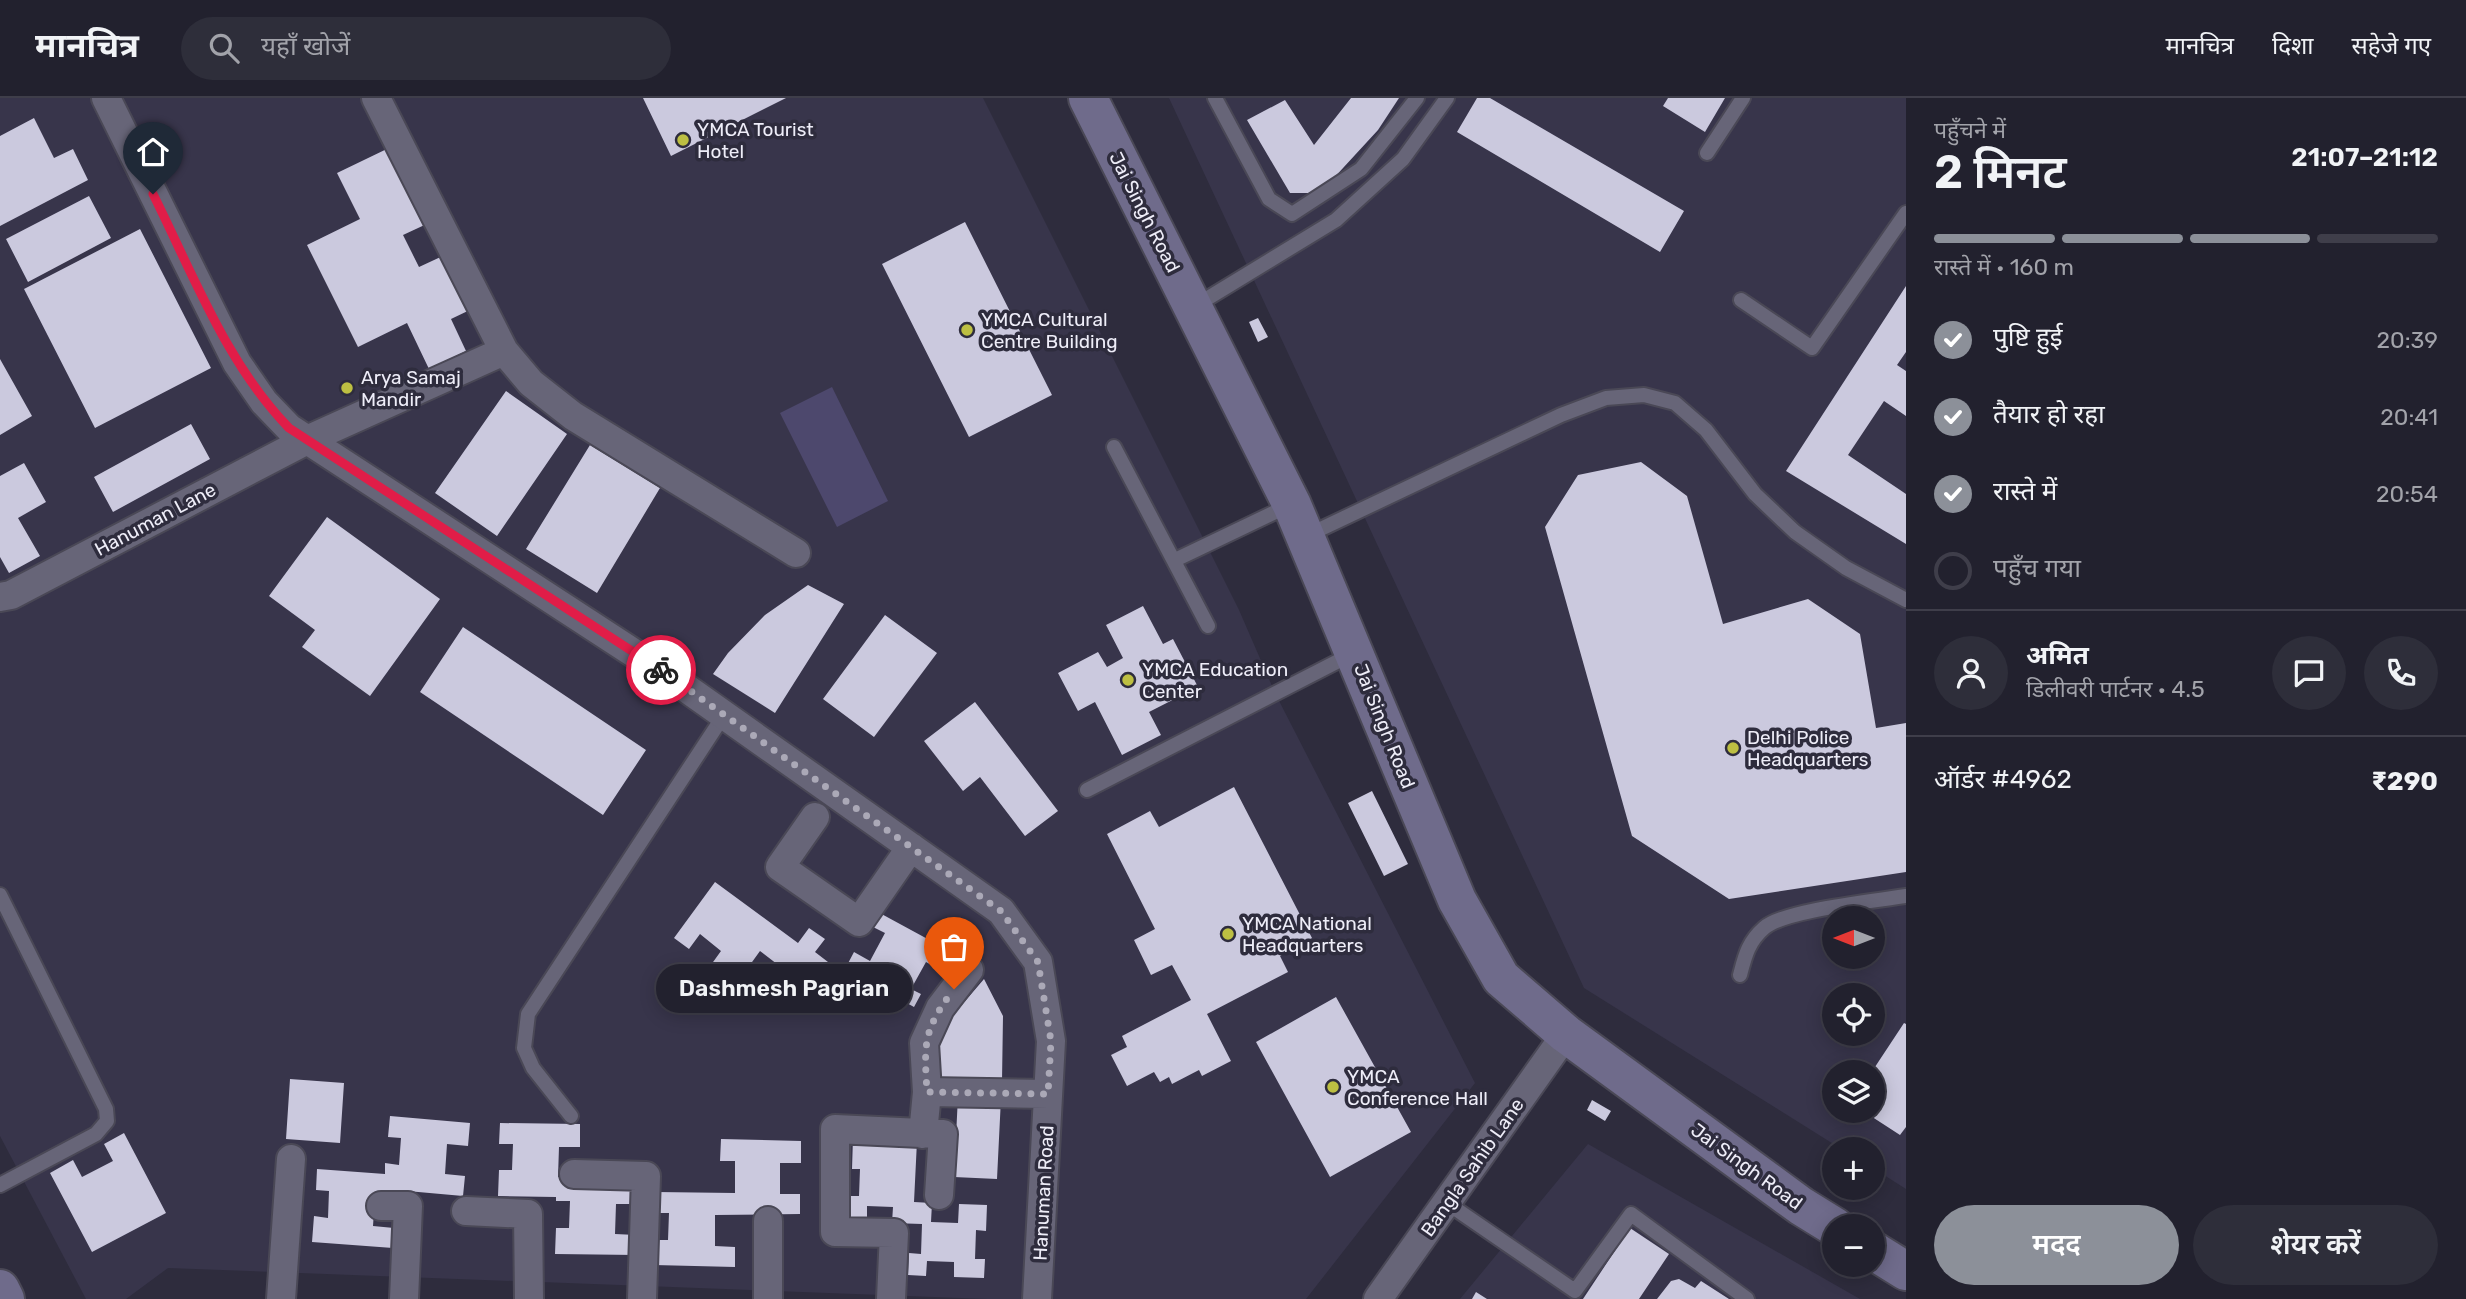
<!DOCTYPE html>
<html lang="hi">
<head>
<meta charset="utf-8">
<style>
	body { margin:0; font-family:Rubik,"Noto Sans Devanagari",sans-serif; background:#2e2e3a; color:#f1f3f6; height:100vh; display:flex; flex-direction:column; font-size:26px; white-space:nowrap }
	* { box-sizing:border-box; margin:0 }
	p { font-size:23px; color:#a2a3aa }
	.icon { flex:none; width:38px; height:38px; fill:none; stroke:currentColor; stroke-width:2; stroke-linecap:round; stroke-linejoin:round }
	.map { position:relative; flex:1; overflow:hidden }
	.side { display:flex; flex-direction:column; background:#22212e; width:560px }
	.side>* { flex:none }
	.needle { width:46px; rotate:270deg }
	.buttons { position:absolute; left:1822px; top:808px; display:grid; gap:14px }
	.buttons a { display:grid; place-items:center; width:63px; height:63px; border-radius:50%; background:#22212e; box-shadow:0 4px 18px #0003,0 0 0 2px #3f3e4a; font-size:35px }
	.pin { position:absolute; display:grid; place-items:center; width:60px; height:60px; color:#fff; margin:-72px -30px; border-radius:50% 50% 50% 0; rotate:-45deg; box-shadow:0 0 7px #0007 }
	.pin .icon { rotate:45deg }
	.courier { position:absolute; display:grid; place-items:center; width:70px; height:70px; margin:-35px; border:5px solid #e11d48; border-radius:50%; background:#fff; color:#222; box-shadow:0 2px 9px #0007 }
	.bubble { position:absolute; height:49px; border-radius:24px; background:#22212e; box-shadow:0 4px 18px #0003,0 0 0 2px #3f3e4a; font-size:23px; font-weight:600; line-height:49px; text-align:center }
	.headline em { font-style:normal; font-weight:600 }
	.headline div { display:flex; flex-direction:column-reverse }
	.headline { display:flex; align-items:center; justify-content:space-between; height:119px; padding:0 28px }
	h1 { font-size:46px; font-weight:600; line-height:52px }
	.bar { display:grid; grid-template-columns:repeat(4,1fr); gap:10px 7px; align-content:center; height:84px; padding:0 28px }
	.bar i { height:9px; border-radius:5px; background:#3f3e4a }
	.bar .active { background:#8c9099 }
	.bar p { grid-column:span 4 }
	.line { display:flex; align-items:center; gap:18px; padding:0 28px; border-top:2px solid #3f3e4a }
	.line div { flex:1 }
	.round { display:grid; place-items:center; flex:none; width:74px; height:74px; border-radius:37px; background:#2e2e3a }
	ol { padding:0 28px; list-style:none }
	li { display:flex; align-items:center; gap:21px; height:77px }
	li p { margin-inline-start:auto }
	li .icon { padding:7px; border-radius:50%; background:#8c9099; color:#fff; stroke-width:4 }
	li:last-child { color:#a2a3aa }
	li i { width:38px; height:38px; border:4px solid #3f3e4a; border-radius:50% }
	.primary-button { display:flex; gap:14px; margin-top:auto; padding:14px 28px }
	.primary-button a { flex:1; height:80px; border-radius:42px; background:#8c9099; color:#fff; font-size:28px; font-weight:600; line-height:80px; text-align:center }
	.primary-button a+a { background:#2e2e3a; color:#f1f3f6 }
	header { display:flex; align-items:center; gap:42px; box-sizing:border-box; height:98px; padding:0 35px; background:#22212e; border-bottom:2px solid #3f3e4a }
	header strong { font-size:33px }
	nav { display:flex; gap:38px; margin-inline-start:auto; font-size:24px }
	.search { width:490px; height:63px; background:#2e2e3a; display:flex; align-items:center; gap:18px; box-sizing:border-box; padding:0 24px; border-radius:38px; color:#a2a3aa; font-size:26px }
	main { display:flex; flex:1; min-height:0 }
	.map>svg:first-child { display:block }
	.built { fill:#38354b; fill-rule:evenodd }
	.green { fill:#4d486d }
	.building { fill:#cbc9de }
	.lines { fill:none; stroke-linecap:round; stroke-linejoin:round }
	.lane-casing { stroke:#4a4856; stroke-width:18 }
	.street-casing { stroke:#4a4856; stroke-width:32 }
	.secondary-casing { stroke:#4a4856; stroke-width:42 }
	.lane { stroke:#676578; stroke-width:14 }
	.street { stroke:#676578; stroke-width:28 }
	.secondary { stroke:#6f6b8b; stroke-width:38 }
	.done { stroke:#aba9b7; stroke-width:7; stroke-dasharray:0 12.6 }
	.route { stroke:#e11d48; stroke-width:9 }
	.poi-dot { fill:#bdbf42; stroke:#2e2c3d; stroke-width:2.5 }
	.labels { text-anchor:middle; stroke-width:7; stroke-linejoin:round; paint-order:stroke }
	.poi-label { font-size:19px; fill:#eeedf8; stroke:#2e2c3d; text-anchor:start }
	.street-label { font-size:19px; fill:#eeedf8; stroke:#2e2c3d }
</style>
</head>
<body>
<header>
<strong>मानचित्र</strong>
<div class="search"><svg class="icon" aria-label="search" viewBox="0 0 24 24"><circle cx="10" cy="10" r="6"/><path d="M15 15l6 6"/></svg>यहाँ खोजें</div>
<nav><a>मानचित्र</a><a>दिशा</a><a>सहेजे गए</a></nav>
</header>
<main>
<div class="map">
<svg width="1906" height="1201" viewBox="0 0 1906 1201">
	<rect width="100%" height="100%" fill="#2e2c3d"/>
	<path class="built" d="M0,0H983L1239,512L1275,595L1475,985L1306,1201H987L168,1170L126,1201H86L0,1038Z
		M1169,0H1906V1091L1873,1070L1872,1052H1843L1584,890ZM1834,821H1872V859H1834ZM1834,898H1872V936H1834ZM1834,975H1872V1013H1834Z
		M1588,1046L1860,1201H1460Z"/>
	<path class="green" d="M832,289L888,403L837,429L780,315Z"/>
	<path class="building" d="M643,0H786L671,58Z
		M1351,0H1399L1378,32L1320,95H1290L1247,22L1285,2L1314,47Z
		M1477,0H1490L1684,113L1660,154L1457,34Z
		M1668,0H1725L1705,34L1663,8Z
		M34,20L54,60L73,51L88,82L0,128V38Z
		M393,48L431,124L403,137L419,169L447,156L474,210L451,221L466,253L429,271L407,225L358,249L307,147L360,121L337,75Z
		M89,98L111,140L28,184L6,141Z
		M965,124L1052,297L969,339L882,166Z
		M140,131L211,270L95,330L24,191Z
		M1906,188V254L1897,267L1906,273V318L1884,303L1848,357L1906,396V446L1786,373Z
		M1258,220L1268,239L1258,244L1249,224Z
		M0,261L32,318L0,337Z
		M506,293L567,336L497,438L435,395Z
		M191,326L210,361L113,414L94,379Z
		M590,347L660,390L597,495L526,451Z
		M1641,364L1687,398L1723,526L1808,501L1860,536L1876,630L1906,625V774L1729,801L1632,738L1545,429L1578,377Z
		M24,365L46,404L18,420L40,458L9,475L0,459V378Z
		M327,419L440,501L370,598L302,549L315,532L269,498Z
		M808,487L844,506L775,615L713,576L728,555L765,517Z
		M1143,508L1163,546L1173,541L1198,589L1149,614L1161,637L1122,657L1095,604L1078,613L1058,575L1098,554L1107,569L1123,560L1106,527Z
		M885,517L937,555L874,639L823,601Z
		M463,529L646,652L603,717L420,594Z
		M975,604L1058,713L1025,738L980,679L963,693L924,643Z
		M1234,689L1312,840L1280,858L1288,874L1207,916L1231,963L1202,978L1199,972L1172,986L1169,979L1160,984L1154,974L1127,988L1111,957L1127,949L1122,938L1191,902L1172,867L1151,877L1134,842L1155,831L1107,736L1150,713L1159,729Z
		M1372,693L1408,766L1384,778L1348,705Z
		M715,784L798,845L809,830L825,841L815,854L841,874L812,914L791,899L781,913L765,901L786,873L760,853L734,889L708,871L721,853L700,836L689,851L674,840Z
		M876,813L946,851L935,869L926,864L911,891L921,896L914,909L845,871L854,854L870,863L885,835L869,827Z
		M984,881L1003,918L1002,983H938L937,946L955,915Z
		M1336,899L1411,1034L1330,1079L1256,944Z
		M1904,925L1906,926V1029L1900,1037L1863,1013H1872L1871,975Z
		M290,981L344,985L340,1045L286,1041Z
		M958,998L1001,1000L997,1081L954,1079Z
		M1592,1002L1611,1013L1605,1023L1587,1012Z
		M390,1018L470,1025L468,1048L447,1046L445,1076L465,1078L463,1098L396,1092V1099L375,1098L373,1128L394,1130L393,1150L312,1144L314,1118L328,1120L329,1093L316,1092L317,1071L385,1076V1065L399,1067L401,1040L388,1039Z
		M500,1025L580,1026V1049H559L558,1079L637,1083V1106H616L615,1136L636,1137V1157L555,1156L556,1130H569L570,1103H556V1099L498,1098L499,1072H512L513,1046H499Z
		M124,1035L166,1115L92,1154L50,1075L73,1062L82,1079L113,1063L104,1046Z
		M853,1040L917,1043L914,1104L932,1105L931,1124L958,1125L959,1106L987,1107L986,1133L976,1132L975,1161H985L984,1180L954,1179V1164L927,1163L926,1178L908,1177L909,1155L921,1156L922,1126L892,1125L893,1109L867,1108V1124L849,1123L850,1098H859L860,1071H852Z
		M721,1041L801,1043V1065H780V1096H800V1116L715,1117V1148L735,1149V1169L654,1167L655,1142H668L669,1115H655L656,1094L735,1095V1063H720Z
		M1630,1130L1669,1156L1639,1201H1583Z
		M1679,1181L1695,1190L1701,1183L1729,1201H1657L1671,1183Z
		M1476,1194L1487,1201H1472Z"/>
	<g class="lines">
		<defs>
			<path id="lane" d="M1215,0L1269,101L1292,116L1361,71L1417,0
				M1707,55L1743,0
				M1741,202L1812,250L1906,115
				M1195,208L1336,122L1403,61L1447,0
				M1114,349L1208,528
				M1306,438L1561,317L1606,300L1644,297L1675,305L1706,332L1755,396L1795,434L1846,470L1906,502
				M1175,462L1290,407
				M1087,692L1354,555
				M0,797L106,1011L107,1023L96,1036L0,1087
				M1740,877C1745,858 1748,844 1764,830C1784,812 1876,803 1906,798
				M571,1018L533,970L524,950L528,916L724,617
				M1447,1105L1575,1193L1631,1116L1747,1201"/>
			<path id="street" d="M106,0L237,265L264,304L289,330L669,578L1001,813L1038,864L1051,943L1037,1201
				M376,0L504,253L531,285L573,318L796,455
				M0,499L11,497L309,341L504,253
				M815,719L780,769L859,824L911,749
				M927,994L1048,996
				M923,1036L927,994L924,945L940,910L969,872
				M574,1076L646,1078L642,1201
				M381,1108H408L404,1201
				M466,1113L528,1116L529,1201
				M768,1123V1201
				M281,1201L291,1061
				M891,1201L894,1135L835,1134V1031L943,1036L939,1097
				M1378,1201L1566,936"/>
			<path id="secondary" d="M1088,0L1292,407L1457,802L1501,880L1566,936L1801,1108L1835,1129
				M1872,1152L1906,1173
				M0,1191L5,1201"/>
		</defs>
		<use href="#lane" class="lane-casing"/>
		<use href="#street" class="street-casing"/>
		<use href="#secondary" class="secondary-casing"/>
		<use href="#lane" class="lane"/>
		<use href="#street" class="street"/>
		<use href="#secondary" class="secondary"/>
	</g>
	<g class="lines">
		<path class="done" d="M661,572L1001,813L1038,864L1051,943L1048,996L927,994C924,945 923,932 954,891"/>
		<path class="route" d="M153,96C193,176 226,265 289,330L661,572"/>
	</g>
	<g class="poi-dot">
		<circle cx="683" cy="42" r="7"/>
		<circle cx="967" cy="232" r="7"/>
		<circle cx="347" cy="290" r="7"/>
		<circle cx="1128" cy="582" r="7"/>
		<circle cx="1733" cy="650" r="7"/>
		<circle cx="1228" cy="836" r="7"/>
		<circle cx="1333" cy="989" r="7"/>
	</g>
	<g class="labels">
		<g class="poi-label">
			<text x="697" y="38">YMCA Tourist<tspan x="697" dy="22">Hotel</tspan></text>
			<text x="981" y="228">YMCA Cultural<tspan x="981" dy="22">Centre Building</tspan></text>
			<text x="361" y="286">Arya Samaj<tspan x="361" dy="22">Mandir</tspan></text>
			<text x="1142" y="578">YMCA Education<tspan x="1142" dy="22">Center</tspan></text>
			<text x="1747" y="646">Delhi Police<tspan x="1747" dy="22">Headquarters</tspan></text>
			<text x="1242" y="832">YMCA National<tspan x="1242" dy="22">Headquarters</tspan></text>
			<text x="1347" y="985">YMCA<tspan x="1347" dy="22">Conference Hall</tspan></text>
		</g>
		<g class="street-label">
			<text transform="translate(1145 114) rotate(63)" y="7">Jai Singh Road</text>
			<text transform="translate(155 421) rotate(-28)" y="7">Hanuman Lane</text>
			<text transform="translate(1385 628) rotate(68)" y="7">Jai Singh Road</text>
			<text transform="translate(1747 1068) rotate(36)" y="7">Jai Singh Road</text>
			<text transform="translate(1472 1069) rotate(-55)" y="7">Bangla Sahib Lane</text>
			<text transform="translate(1043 1095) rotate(-87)" y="7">Hanuman Road</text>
		</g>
	</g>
</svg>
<div class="buttons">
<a><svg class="needle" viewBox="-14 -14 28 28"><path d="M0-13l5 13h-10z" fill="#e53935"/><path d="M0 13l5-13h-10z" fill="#a2a3aa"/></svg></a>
<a><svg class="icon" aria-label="locate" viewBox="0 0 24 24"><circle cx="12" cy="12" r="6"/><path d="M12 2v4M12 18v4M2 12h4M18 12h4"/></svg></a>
<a><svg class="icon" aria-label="layers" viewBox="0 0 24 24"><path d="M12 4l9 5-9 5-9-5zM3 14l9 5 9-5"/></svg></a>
<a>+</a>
<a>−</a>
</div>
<div class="pin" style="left:954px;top:891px;background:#ea580c"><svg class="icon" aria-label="bag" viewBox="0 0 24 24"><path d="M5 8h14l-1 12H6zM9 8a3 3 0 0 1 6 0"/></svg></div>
<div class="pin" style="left:153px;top:96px;background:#1f2937"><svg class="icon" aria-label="home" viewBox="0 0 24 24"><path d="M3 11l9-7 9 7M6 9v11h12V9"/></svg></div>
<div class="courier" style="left:661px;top:572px"><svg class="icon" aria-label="bike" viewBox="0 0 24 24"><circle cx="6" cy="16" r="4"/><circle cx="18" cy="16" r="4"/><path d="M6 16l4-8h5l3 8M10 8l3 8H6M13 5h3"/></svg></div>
<div class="bubble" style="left:656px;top:866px;width:256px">Dashmesh Pagrian</div>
</div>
<section class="side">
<div class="headline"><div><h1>2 मिनट</h1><p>पहुँचने में</p></div><em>21:07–21:12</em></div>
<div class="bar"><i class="active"></i><i class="active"></i><i class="active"></i><i></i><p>रास्ते में · 160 m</p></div>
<ol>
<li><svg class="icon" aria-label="check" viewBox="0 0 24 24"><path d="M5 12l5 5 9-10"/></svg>पुष्टि हुई<p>20:39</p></li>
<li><svg class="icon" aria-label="check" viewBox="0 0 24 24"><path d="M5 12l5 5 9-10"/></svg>तैयार हो रहा<p>20:41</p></li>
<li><svg class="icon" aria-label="check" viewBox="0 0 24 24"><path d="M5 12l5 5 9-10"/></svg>रास्ते में<p>20:54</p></li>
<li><i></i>पहुँच गया</li>
</ol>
<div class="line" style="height:126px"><a class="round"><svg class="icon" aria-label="person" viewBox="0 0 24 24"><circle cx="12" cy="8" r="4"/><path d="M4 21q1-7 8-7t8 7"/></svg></a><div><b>अमित</b><p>डिलीवरी पार्टनर · 4.5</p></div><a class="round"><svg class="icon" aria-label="chat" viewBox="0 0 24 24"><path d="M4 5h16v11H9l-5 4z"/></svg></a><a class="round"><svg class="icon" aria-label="phone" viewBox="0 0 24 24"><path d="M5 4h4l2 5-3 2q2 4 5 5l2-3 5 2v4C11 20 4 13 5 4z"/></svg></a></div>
<div class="line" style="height:91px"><div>ऑर्डर #4962</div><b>₹290</b></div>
<div class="primary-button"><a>मदद</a><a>शेयर करें</a></div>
</section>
</main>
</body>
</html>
